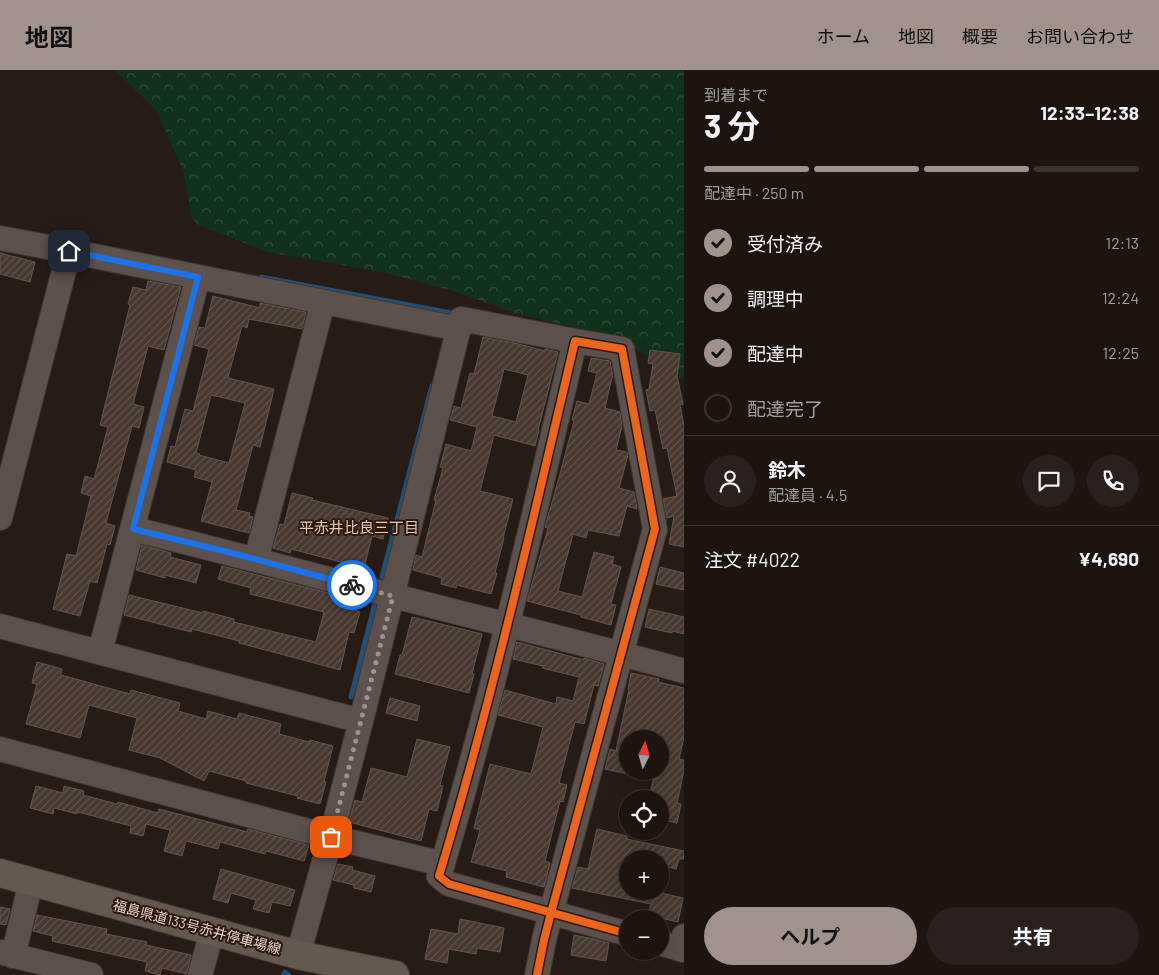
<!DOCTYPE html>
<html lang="ja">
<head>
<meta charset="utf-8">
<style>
	body { margin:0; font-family:Barlow,"Noto Sans JP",sans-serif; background:#2a211e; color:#f1f3f6; height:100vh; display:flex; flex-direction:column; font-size:19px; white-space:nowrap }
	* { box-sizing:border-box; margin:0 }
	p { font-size:16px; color:#a09e9f }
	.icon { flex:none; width:28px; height:28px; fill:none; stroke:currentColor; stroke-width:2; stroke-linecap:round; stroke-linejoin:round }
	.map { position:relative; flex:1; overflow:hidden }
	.side { display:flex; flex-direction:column; background:#1d1410; width:475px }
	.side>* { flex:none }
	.needle { width:32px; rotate:5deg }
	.fabs { position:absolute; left:619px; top:660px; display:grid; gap:10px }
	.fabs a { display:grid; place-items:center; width:50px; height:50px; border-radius:50%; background:#1d1410; box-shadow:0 5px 20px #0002,0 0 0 1px #3b3330; font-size:25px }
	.pin { position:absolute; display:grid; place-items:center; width:42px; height:42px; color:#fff; margin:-21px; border-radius:10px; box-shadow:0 2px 8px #0006 }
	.courier { position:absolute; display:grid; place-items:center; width:50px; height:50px; margin:-25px; border:4px solid #1a73e8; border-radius:50%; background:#fff; color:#222; box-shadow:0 1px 6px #0007 }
	.summary em { font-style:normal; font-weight:700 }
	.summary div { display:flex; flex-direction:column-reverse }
	.summary { display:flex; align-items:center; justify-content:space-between; height:85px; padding:0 20px }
	h1 { font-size:32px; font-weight:700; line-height:38px }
	.bar { display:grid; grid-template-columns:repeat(4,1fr); gap:8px 5px; align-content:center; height:60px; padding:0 20px }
	.bar i { height:6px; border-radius:4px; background:#3b3330 }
	.bar .on { background:#a1938c }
	.bar p { grid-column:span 4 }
	.line { display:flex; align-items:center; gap:12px; padding:0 20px; border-top:1px solid #3b3330 }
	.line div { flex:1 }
	.round { display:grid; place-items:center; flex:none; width:52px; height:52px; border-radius:26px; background:#2a211e }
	ol { padding:0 20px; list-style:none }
	li { display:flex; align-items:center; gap:15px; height:55px }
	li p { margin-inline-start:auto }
	li .icon { padding:5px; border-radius:50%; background:#a1938c; color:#111; stroke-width:4 }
	li:last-child { color:#a09e9f }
	li i { width:28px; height:28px; border:2px solid #3b3330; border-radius:50% }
	.button { display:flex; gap:10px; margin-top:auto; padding:10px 20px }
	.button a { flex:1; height:58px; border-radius:30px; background:#a1938c; color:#111; font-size:20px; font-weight:700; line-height:58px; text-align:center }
	.button a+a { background:#2a211e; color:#f1f3f6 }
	header { display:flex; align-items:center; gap:30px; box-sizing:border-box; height:70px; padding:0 25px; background:#a1938c; color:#111 }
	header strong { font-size:24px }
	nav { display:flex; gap:28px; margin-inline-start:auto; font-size:18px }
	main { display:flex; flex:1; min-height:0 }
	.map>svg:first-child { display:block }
	.forest { fill:url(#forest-crowns) }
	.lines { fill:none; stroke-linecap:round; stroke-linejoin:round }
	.stream { stroke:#245075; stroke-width:5 }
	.building { fill:url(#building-hatch); stroke:#615652; fill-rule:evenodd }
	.minor-casing { stroke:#413833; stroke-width:26 }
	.major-casing { stroke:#413833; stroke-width:30 }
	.minor { stroke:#5c514d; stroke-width:24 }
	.major { stroke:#64584f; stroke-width:28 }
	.cycleway-casing { stroke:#2e180e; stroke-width:11 }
	.cycleway { stroke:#eb651d; stroke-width:8 }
	.done { stroke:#a1938c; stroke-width:5; stroke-dasharray:0 9 }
	.route { stroke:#1a73e8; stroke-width:6 }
	.labels { text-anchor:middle; stroke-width:4; stroke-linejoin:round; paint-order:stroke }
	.street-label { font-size:14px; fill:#e3d3cc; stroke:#2e180e }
	.neighbourhood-label { font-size:15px; fill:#e8c8bb; stroke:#2e180e }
</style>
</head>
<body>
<header>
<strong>地図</strong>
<nav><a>ホーム</a><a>地図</a><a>概要</a><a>お問い合わせ</a></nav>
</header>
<main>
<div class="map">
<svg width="684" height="905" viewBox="0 0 684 905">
	<defs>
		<pattern id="forest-crowns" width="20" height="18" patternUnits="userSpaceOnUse" patternTransform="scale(1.25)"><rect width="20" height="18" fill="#10321b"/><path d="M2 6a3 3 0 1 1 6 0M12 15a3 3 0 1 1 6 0" fill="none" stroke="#334f3b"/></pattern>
		<pattern id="building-hatch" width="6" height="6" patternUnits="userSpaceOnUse" patternTransform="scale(1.25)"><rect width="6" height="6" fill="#483830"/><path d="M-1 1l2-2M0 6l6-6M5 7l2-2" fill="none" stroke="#62544d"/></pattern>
	</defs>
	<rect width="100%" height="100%" fill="#271b15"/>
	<path class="forest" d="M115,0H684V310L647,285L591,262L516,243L450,220L381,202L268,182L198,155L191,146L183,100L156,40Z"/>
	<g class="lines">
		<path class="stream" d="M261,207L451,243L450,246
			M382,507L432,316
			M351,627L375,533
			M285,902L284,904L289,905"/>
	</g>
	<path class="building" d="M0,183L35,192L30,212L0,204Z
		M148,211L181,217L164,280L148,276L133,334L144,337L139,358L132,356L106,453L115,456L110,475L107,474L97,513L90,511L80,546L53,539L67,484L76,486L91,426L81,423L85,406L94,409L108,357L100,355L130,235L128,234L133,217L146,220Z
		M213,226L260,238V233L306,242L302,259L249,249L247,258L242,256L228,307V308L274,319L260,377L253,375L236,440L250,443L249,446L253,447L249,463L201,451L212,412L194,407L196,400L167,392L171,376L175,377L185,339L193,341L209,279L194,275L199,257L205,258ZM211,325L245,333L229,393L199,385L200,384L196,383Z
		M483,267L515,273L545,281V279L558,282L538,360H539L535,376L494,365L480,421L513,429L503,468H504L495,503H497L491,524L457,515L456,518L441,514L442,508L413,500L416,485L422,487L436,430H434L443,398L440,397L446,374L471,381L477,357L450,350L454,336L461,338L470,303L474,304ZM504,299L528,305L516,352L492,346Z
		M650,280L680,284L677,306L683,334L680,335L684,356V477L669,474L674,446L667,448L663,429L677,426L667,378L663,379L655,340L650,341L646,320L649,319L653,294L648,293Z
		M591,288L610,291L613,308L612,307L605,338L620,342L622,356L616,380L627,382L628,385L619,418L634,422L637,439L627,436L619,466L588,460L586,468L573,464L558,521L582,527L594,482L614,487L612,494L621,497L611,534L616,535L611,555L581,547V545L527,531L548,458L545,457L560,404L574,351L572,350L577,331L589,334L597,303L588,301Z
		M292,423L313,428L312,430L388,448L383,469L372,466L364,498L291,479L290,483L273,478L280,454L284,455Z
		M142,475L171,483L170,487L201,495L196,513L165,505V508L136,500Z
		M222,496L356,530L354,540L360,542L354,563L349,562L340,600L273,582L239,573V571L192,559L191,562L124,545L129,525L203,543V541L234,549V552L316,572L324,542L250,524L251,518L218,509Z
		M660,497L684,503V520L656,514Z
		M649,539L684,547V564L672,561V563L645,557Z
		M412,547L482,564L472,604H474L469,623L395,604L400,585H402Z
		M517,572L584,590V588L604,594L598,616L594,615L584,654L575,652L559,713L567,715L563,732L560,731L545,791L550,793L544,817L506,807L507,801L471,792L480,760L474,758L490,694L531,704L543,657L498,645L505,620L556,634L557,627L573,631L579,607L542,598L543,596L513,589Z
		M37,592L62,599L61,605L130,624L131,620L180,633L178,641L206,649L208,641L237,649L239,643L281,654L279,664L309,672L310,670L333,676L324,711L326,712L320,734L297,728L298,726L246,713V711L209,701L204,711L160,688L129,680L137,648L89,635L80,668L26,654L37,614L32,613Z
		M631,603L659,609L658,612L684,618V667L679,689L684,690V700L677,733L681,734L677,753L660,749V729H649L655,701H660V669H628V704L605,699L610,679L616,681L629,619H628Z
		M390,628L420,636L417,651L386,643Z
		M417,669L450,677L440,715L443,716L437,741L429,739L421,771L349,752L355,730L362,732L371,698L407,707Z
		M36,716L63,723L64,716L84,721L83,725L117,734L118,732L158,743L159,739L247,762L248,759L309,775L304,791L266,781L265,784L220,772L218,779L186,771L182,786L164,781L170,760L146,754L143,766L130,763L131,756L78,742L77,744L54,738L53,744L30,738Z
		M597,759L627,766V769L684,781V789H679L676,799L660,795V789H628V821H652L683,828L678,852L648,845L651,834L572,818L578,797L588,799Z
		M338,794L353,797L352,800L375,806L371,822L354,818V815L333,810Z
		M221,799L295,820L290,836L272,832L269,843L253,839L256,830L231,823L228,833L213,829Z
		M0,837L10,839L6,855L0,854Z
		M37,845L107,859L106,864L147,872L146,875L191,885L187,904L162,898L160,905L145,901L147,892L52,871L53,866L33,861Z
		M460,849L504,858L500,882L477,878L476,884L449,879L447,893L425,889L431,859L458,864Z
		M574,865L594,869L609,873L606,891L571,885Z"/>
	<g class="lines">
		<defs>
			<path id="minor" d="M0,168L69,181
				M0,448L69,181L459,259
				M133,459C220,480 307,504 394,526C490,551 588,574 684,601
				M256,490L323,232
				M0,556L361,651
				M100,582L198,207
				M0,679L331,767L443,794
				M660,873L683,880L684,866
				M0,882L91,905
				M298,885L331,767L361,651L461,249L575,271
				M13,886L31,812
				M200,905L212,862
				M537,905L544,870L551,843L655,459L622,279L575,271C533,450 492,630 439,806L449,814L628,864"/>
			<path id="major" d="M0,803L298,885L395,905"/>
		</defs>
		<use href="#minor" class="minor-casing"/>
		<use href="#major" class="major-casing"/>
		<use href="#minor" class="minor"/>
		<use href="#major" class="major"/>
		<defs>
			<path id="cycleway" d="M537,905L544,870L551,843L655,459L622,279L575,271C533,450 492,630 439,806L449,814L628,864"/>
		</defs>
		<use href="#cycleway" class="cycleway-casing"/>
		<use href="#cycleway" class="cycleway"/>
	</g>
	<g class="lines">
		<path class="done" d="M331,767L393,526L352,515"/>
		<path class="route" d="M69,181L198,207L133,459L228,482L352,515"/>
	</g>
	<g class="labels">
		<g class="street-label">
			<text transform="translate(197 857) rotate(15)" y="5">福島県道133号赤井停車場線</text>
		</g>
		<g class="neighbourhood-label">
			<text x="359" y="463">平赤井比良三丁目</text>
		</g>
	</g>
</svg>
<div class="fabs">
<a><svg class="needle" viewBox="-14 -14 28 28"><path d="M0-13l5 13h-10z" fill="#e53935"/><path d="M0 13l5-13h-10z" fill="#a09e9f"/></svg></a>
<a><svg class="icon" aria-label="locate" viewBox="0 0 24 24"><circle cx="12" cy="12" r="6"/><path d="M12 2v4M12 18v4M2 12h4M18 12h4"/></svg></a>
<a>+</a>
<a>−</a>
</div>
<div class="pin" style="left:331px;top:767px;background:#ea580c"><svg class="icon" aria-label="bag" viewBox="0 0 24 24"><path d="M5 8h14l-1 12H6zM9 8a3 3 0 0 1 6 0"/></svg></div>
<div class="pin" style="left:69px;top:181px;background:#1f2937"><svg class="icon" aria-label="home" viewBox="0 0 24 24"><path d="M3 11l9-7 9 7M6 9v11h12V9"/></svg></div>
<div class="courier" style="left:352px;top:515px"><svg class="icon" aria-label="bike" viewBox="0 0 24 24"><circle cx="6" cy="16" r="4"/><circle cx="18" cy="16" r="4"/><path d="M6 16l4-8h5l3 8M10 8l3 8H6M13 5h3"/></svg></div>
</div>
<section class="side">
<div class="summary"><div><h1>3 分</h1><p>到着まで</p></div><em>12:33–12:38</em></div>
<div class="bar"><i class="on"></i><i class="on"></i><i class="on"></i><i></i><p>配達中 · 250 m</p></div>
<ol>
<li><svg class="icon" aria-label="check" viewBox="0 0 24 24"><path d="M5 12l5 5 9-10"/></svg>受付済み<p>12:13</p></li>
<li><svg class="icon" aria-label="check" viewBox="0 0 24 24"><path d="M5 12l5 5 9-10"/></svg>調理中<p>12:24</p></li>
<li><svg class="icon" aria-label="check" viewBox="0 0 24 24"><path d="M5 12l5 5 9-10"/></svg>配達中<p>12:25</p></li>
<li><i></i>配達完了</li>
</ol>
<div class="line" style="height:90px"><a class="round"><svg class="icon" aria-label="person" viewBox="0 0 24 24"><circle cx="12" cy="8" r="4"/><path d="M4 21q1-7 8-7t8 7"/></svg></a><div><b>鈴木</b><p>配達員 · 4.5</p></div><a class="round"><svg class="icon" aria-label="chat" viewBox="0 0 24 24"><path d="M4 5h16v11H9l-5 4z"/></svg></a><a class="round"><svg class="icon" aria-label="phone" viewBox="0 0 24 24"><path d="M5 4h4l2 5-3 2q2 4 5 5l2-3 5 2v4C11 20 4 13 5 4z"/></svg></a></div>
<div class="line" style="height:65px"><div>注文 #4022</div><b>¥4,690</b></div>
<div class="button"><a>ヘルプ</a><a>共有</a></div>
</section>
</main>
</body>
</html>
